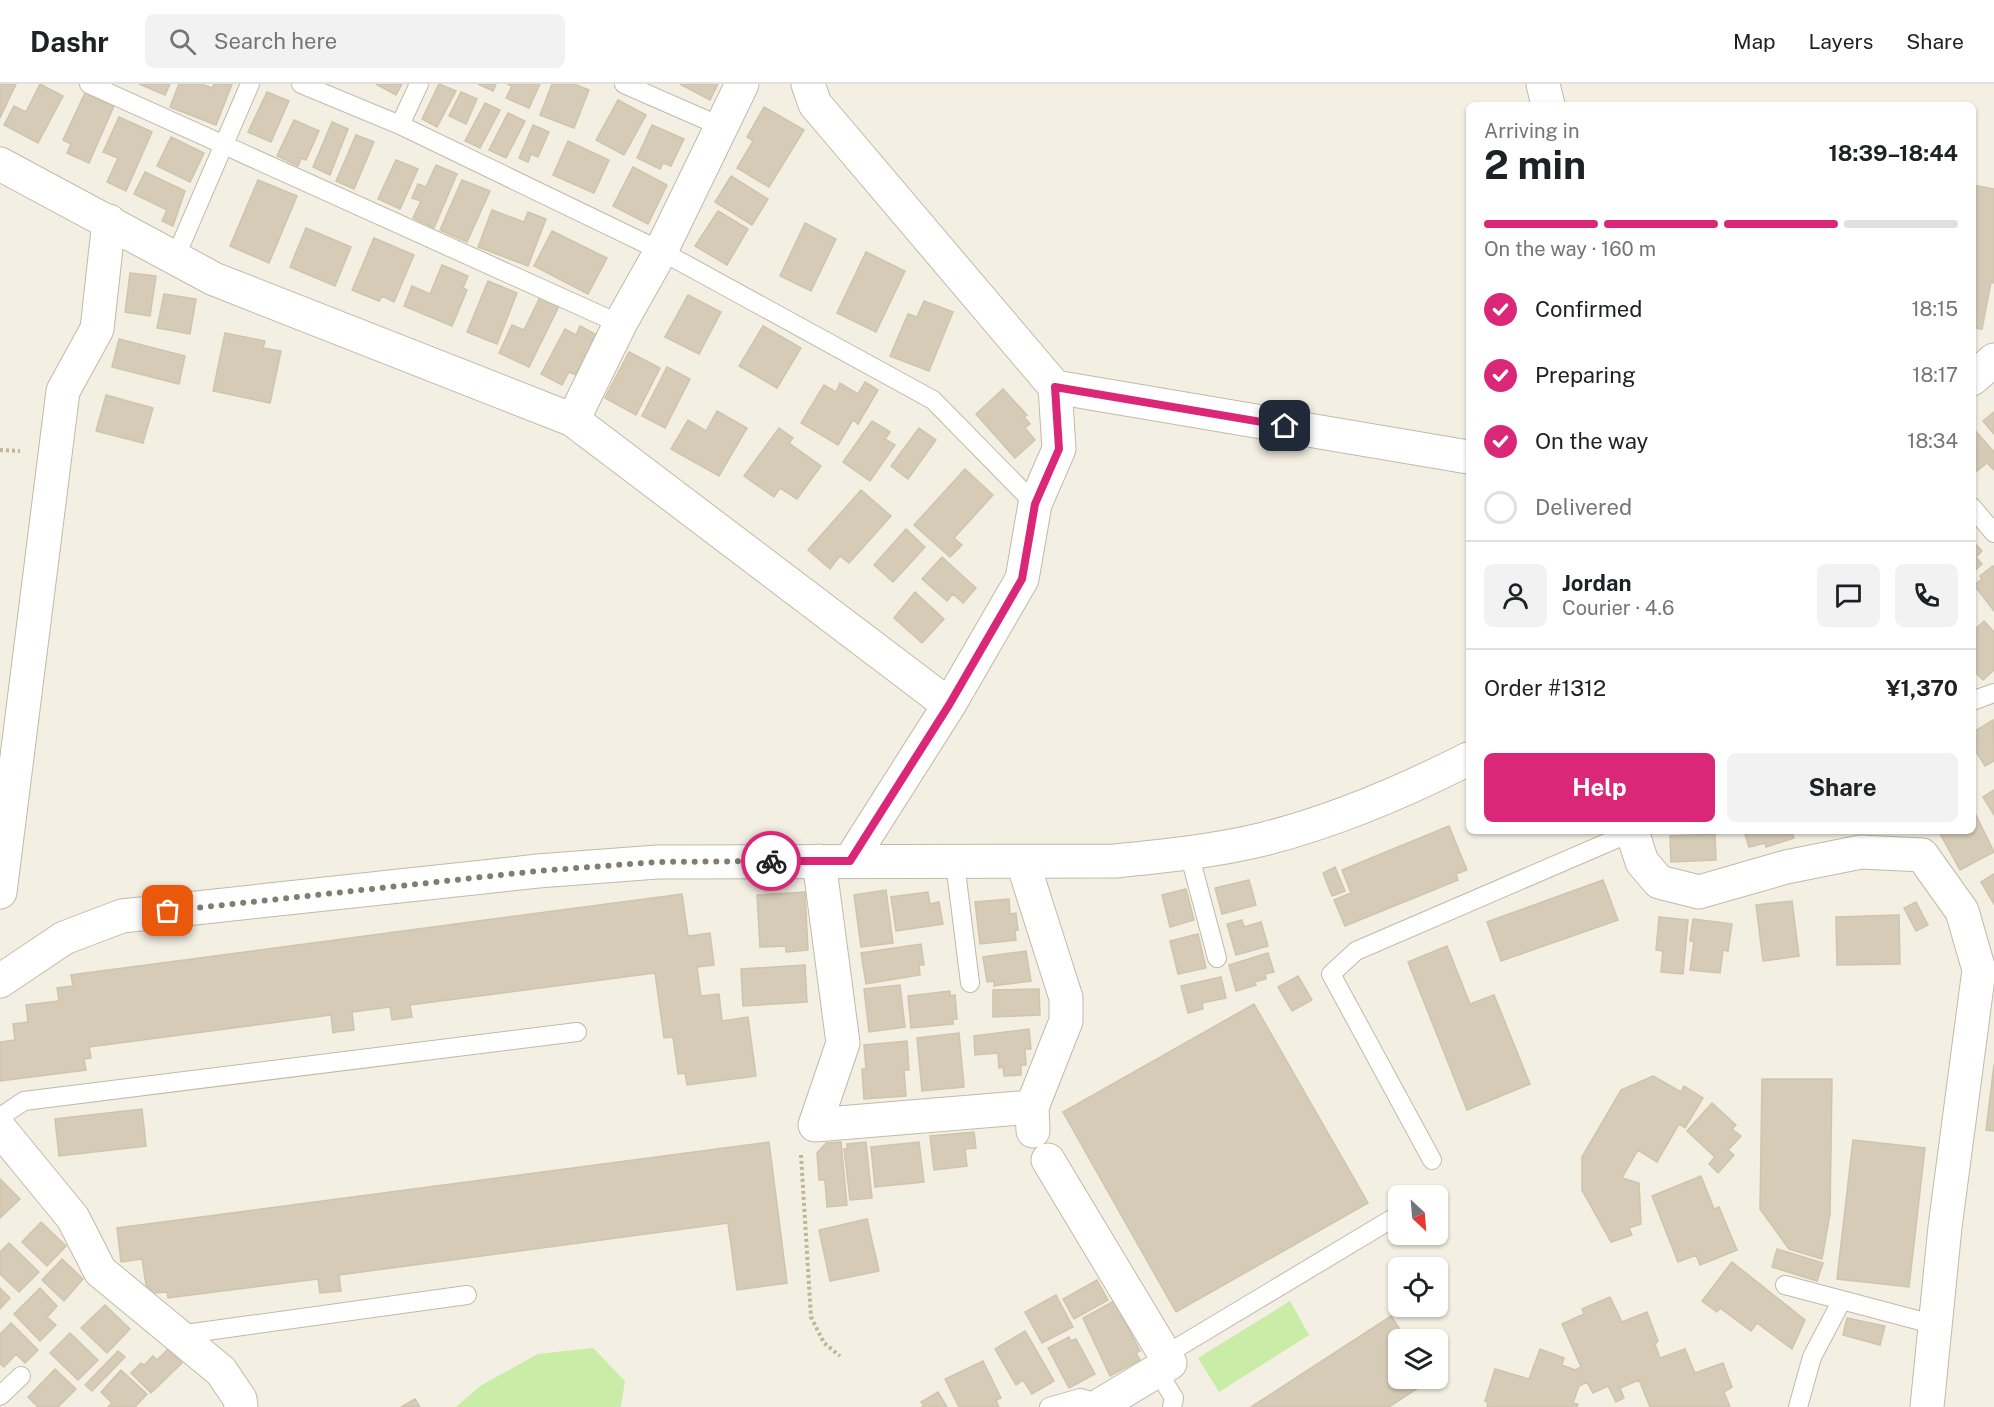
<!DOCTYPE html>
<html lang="en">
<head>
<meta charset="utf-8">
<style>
	body { margin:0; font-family:"Public Sans",sans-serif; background:#f2f2f2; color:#202124; height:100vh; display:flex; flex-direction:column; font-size:22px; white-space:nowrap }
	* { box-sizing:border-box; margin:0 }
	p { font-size:20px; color:#757577 }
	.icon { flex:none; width:33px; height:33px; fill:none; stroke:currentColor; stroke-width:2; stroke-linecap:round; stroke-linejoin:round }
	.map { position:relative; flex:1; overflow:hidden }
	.sheet { position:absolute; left:1466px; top:18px; width:510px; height:732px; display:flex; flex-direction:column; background:#fff; border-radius:9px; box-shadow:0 2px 4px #0004 }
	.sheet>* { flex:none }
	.needle { width:39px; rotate:154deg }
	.fabs { position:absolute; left:1388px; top:1101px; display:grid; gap:12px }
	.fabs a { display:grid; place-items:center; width:60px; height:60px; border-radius:9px; background:#fff; box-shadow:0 2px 4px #0004; font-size:30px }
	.pin { position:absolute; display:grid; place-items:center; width:51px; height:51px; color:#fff; margin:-26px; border-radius:12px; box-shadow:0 3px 9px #0006 }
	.courier { position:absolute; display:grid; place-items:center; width:60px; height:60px; margin:-30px; border:4px solid #db2777; border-radius:50%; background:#fff; color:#222; box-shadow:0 2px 8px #0007 }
	.summary em { font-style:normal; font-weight:700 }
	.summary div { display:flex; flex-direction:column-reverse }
	.summary { display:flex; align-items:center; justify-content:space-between; height:102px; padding:0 18px }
	h1 { font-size:39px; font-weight:700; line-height:45px }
	.bar { display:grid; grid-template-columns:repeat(4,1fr); gap:9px 6px; align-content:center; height:72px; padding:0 18px }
	.bar i { height:8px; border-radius:4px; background:#e0e0e0 }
	.bar .on { background:#db2777 }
	.bar p { grid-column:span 4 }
	.line { display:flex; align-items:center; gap:15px; padding:0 18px; border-top:2px solid #e0e0e0 }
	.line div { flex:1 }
	.round { display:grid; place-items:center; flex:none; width:63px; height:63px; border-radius:9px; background:#f2f2f2 }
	ol { padding:0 18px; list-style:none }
	li { display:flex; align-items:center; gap:18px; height:66px }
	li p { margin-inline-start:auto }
	li .icon { padding:6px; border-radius:50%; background:#db2777; color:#fff; stroke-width:4 }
	li:last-child { color:#757577 }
	li i { width:33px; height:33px; border:3px solid #e0e0e0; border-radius:50% }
	.button { display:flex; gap:12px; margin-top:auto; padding:12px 18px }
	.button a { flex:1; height:69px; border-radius:9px; background:#db2777; color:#fff; font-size:24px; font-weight:700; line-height:69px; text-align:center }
	.button a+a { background:#f2f2f2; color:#202124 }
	header { display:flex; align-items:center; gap:36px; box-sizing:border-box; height:84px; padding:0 30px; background:#fff; border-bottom:2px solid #e0e0e0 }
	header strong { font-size:28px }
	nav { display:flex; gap:33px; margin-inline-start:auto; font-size:21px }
	.search { width:420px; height:54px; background:#f2f2f2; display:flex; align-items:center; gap:15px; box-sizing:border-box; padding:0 21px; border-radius:9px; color:#757577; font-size:22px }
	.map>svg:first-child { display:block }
	.green { fill:#c9eca7 }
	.building { fill:#d5cbb7; stroke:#d1c4aa; stroke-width:1.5 }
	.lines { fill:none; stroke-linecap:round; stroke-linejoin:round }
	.service-casing { stroke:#c2baa7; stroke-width:20 }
	.minor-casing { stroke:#c2baa7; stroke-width:35 }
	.tertiary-casing { stroke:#c2baa7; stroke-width:35 }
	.path { stroke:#c2b594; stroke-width:4; stroke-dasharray:3 3; stroke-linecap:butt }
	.service { stroke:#fff; stroke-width:18 }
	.minor { stroke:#fff; stroke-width:33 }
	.tertiary { stroke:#fff; stroke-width:33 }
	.done { stroke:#827d70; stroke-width:6; stroke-dasharray:0 10.8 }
	.route { stroke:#db2777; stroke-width:8 }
</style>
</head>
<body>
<header>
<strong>Dashr</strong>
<div class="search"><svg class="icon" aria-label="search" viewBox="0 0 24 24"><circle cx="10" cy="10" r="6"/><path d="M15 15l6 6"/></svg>Search here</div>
<nav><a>Map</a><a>Layers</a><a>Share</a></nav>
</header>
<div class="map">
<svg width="1994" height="1323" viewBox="0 0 1994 1323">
	<rect width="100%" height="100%" fill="#f3efe3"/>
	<path class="green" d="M1290,1217L1309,1251L1219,1308L1198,1274Z
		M593,1264L625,1297L621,1323H456L480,1302L538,1270Z"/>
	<path class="building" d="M0,0H16L0,34Z
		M40,0L63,12L38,59L4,41L14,22L26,28Z
		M139,0H170L165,11Z
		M179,0H201L212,4L214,0H232L216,41L170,23Z
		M376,0H402L396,11Z
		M439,0L456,7L437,43L422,35Z
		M478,0H496L493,7Z
		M507,0H540L529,24L506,14L512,2Z
		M552,0H574L589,6L574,44L540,31Z
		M680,0H718L710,16Z
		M267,8L289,17L271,58L248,48Z
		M461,8L477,15L466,40L449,32Z
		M85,9L114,22L89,79L67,69L71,60L63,56Z
		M618,16L646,31L624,71L596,56Z
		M485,19L500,26L480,64L465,57Z
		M764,23L804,46L769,103L737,84L753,57L747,53Z
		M508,29L525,37L506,74L489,66Z
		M119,33L152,48L126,107L107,98L118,74L103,68Z
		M294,36L319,47L306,76L301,74L298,82L277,72Z
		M332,38L348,45L330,91L313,83Z
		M533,41L549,48L538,73L531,70L528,78L519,74Z
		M652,41L684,55L671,82L663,79L660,85L637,74Z
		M356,51L374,58L354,105L336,97Z
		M171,53L204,69L190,98L157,82Z
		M568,57L609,76L594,109L553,91Z
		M396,76L418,85L400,125L378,115Z
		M436,81L457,90L434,144L413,134L421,117L412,114L418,100L426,103Z
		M633,83L667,101L648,140L613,122Z
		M145,88L185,107L173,142L162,137L167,126L134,110Z
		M731,92L768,115L752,141L715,118Z
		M258,96L297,112L269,179L230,162Z
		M462,96L490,107L467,158L440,146Z
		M1972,101L1994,105V199L1991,198L1982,245L1972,243Z
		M492,126L524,138L528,128L546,135L528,182L478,163Z
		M718,127L748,145L727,181L695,162Z
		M805,139L836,155L811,207L780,192Z
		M306,144L351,163L335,202L290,183Z
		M552,147L607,174L588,210L534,182Z
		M374,154L414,171L394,218L382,212L379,217L352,206Z
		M866,168L905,187L876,248L837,229Z
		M442,181L468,192L463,204L467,206L452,242L404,222L412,202L430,210Z
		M130,189L156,192L150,232L125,228Z
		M488,197L517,209L497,260L467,248Z
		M164,210L196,215L190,250L157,244Z
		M688,211L721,228L699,270L665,253Z
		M540,213L559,222L529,283L499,269L512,241L524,246Z
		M924,217L953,228L929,287L890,272L908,230L917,233Z
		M580,242L597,251L576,291L569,288L562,301L541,290L565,245L576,251Z
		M763,242L801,264L777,304L739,282Z
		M225,249L265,257L263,264L281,267L270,319L213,307Z
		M119,255L185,272L179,300L112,283Z
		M629,268L660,284L636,331L605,314Z
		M667,283L690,295L665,344L642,332Z
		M865,298L878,306L858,340L853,336L838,361L801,339L824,301L836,308L840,299L858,310Z
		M1003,305L1027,331L1024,333L1030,340L1025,344L1035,356L1015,374L976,330Z
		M106,311L153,324L143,359L96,347Z
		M717,327L747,344L719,392L671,365L688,336L706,347Z
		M1994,328V350L1983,337Z
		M872,337L890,348L885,355L895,361L870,397L843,378Z
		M1972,343L1994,368V386L1987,379L1972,391Z
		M779,344L793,354L789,359L821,382L797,415L780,404L774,413L744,392Z
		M919,344L936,356L908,395L891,382Z
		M965,385L993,411L954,454L962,461L950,473L914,441Z
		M861,406L891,432L849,479L840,472L830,485L808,466Z
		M906,445L925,463L893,498L874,481Z
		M1972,456L1982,467L1976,473L1982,480L1973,488Z
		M942,473L976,504L963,519L953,510L947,517L922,495Z
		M1993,482L1994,483V527L1974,501L1982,495L1980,492Z
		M915,508L944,535L922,559L894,534Z
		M1984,537L1994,548V586L1983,596L1972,585V548Z
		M1993,636L1994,677L1985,682L1972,661V649Z
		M1994,706V731L1983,713Z
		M1975,729L1994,768L1960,786L1939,748L1972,747V730Z
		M1449,742L1467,786L1456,790L1458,796L1345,842L1334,816L1351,809L1342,786Z
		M1744,747H1801L1792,749L1794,754L1766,763L1765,759L1749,763Z
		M1715,750L1716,776L1671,778L1670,752Z
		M1335,783L1345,807L1332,812L1323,789Z
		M1994,790V820L1981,798Z
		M1249,796L1256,821L1222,830L1215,804Z
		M1603,796L1618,836L1501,877L1487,838Z
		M1186,805L1194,836L1170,843L1162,811Z
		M886,806L893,859L861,863L854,811Z
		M805,808L808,866L786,868V862L760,863L757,811Z
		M928,808L930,820L939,818L943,840L896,847L891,813Z
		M682,810L688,852L710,849L714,881L697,883L701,912L719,910L722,937L748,933L756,992L687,1001L685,989L678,990L673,953L664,954L655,889L410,921L412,933L392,936L390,923L352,928L354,946L336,948L333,949L331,931L89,963L91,974L84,975L86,986L0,997V958L15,956L13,940L28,938L26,921L59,917L57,904L73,902L71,891Z
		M1009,815L1010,830L1016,829L1018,846L1015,847L1016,856L980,860L975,818Z
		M1792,817L1799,872L1763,877L1756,821Z
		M1916,818L1928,841L1916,847L1904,824Z
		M1899,831L1900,880L1837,881L1836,833Z
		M1659,833L1688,836L1683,890L1661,888L1663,867L1656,866Z
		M1693,835L1732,840L1728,867L1723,866L1720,889L1690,886L1694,858L1690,857Z
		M1242,836L1244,843L1261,838L1268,862L1236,871L1227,840Z
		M1198,850L1206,884L1178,890L1170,857Z
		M921,860L924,881H919L920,891L866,900L861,869Z
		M1447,862L1470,920L1494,911L1530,1000L1467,1026L1408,878Z
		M1026,867L1031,897L994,902V897L987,898L983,873Z
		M1268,869L1274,888L1265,890L1266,895L1254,898L1256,901L1236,907L1229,881Z
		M805,881L807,918L743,922L741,885Z
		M1298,892L1312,916L1292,927L1278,903Z
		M1221,893L1226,914L1202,919L1203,925L1188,929L1181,902Z
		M900,901L905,943L869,948L864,905Z
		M1039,905L1040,931L993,933V906Z
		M950,907V912L955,911L957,935H953V940L911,944L908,912Z
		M1254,920L1368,1119L1176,1228L1063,1028Z
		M1029,945L1031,965H1025L1026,981H1021V991L1004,992L1003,983L999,984L998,969L975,971L974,952Z
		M959,949L964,1003L922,1007L917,954Z
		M907,957L909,986H904L906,1012L864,1015L862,985H866L864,961Z
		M1994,980V1047L1986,1046Z
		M1653,992L1681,1008L1684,1002L1703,1014L1685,1044L1679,1040L1657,1078L1638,1066L1622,1094L1639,1099L1641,1140L1629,1144L1632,1151L1611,1158L1582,1106V1073L1621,1006Z
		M1762,995H1832L1830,1130L1822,1175L1789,1165L1760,1125Z
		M1712,1019L1736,1041L1732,1045L1741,1052L1728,1066L1734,1071L1718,1089L1709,1080L1715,1073L1687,1047Z
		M142,1025L146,1062L59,1072L55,1035Z
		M974,1048L976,1064L965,1065L967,1082L934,1086L930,1052Z
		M1853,1056L1925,1064L1909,1203L1837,1195Z
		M769,1058L787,1199L737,1206L728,1139L339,1191L341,1207L320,1209L318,1195L168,1214L167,1208L153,1209L146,1201L142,1175L121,1178L117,1144Z
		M841,1058L847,1121L827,1123L825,1096H819L817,1069L826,1059Z
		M866,1058L872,1114L850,1116L844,1065H847V1060Z
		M919,1058L924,1098L875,1103L871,1063Z
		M1701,1092L1714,1125L1719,1123L1737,1166L1700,1181L1696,1171L1678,1178L1652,1112Z
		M0,1095L20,1115L0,1134Z
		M867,1135L879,1187L830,1197L819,1146Z
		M41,1138L66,1162L47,1182L22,1158Z
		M9,1159L39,1188L19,1208L0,1190V1168Z
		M1777,1165L1823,1179L1817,1197L1772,1183Z
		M62,1175L83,1195L64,1217L42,1196Z
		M1732,1178L1805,1236L1792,1265L1757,1239L1751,1247L1720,1224L1717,1228L1702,1217Z
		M1097,1196L1108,1216L1074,1235L1063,1215Z
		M0,1204L10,1214L0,1225Z
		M40,1204L57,1222L47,1233L56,1241L40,1257L14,1230Z
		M1056,1211L1073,1243L1042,1259L1025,1228Z
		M1610,1213L1622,1238L1647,1228L1658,1257L1655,1260L1660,1274L1685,1265L1695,1289L1723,1279L1732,1303L1724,1308L1730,1323H1650L1639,1296L1620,1304L1624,1314L1616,1318L1608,1302L1593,1309L1587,1298L1579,1302L1573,1319L1578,1320L1577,1323H1487L1488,1319L1485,1317L1495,1285L1529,1295L1540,1265L1564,1274L1562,1281L1575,1286L1581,1283L1562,1240L1584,1230L1582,1225Z
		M1114,1217L1140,1267L1136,1269L1140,1276L1110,1292L1083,1234Z
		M105,1221L130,1245L107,1269L81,1244Z
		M1391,1232L1407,1256H1398V1294L1432,1295L1389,1323H1251Z
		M1847,1234L1885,1242L1880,1261L1843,1251Z
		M11,1239L38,1266L25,1279L16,1270L4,1283L0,1280V1250Z
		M1025,1247L1054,1297L1032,1310L1023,1296L1016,1301L995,1265Z
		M70,1249L98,1276L78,1296L50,1269Z
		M1069,1253L1071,1257L1076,1255L1095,1290L1069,1304L1048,1264Z
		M168,1265L182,1279L151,1309L131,1289L141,1279L144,1281L153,1272L157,1276Z
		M118,1267L125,1273L92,1307L85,1301Z
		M983,1277L1001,1314L996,1316L999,1323H959L945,1295Z
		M55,1285L76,1305L58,1323H38L28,1313Z
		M121,1286L147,1310L135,1323H108L112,1319L101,1308Z
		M938,1308L947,1323H921L924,1322L921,1318Z
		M415,1315L420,1323H401Z"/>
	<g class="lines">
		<defs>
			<path id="service" d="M89,0L620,240
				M301,0L400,41L661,167L933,316L1035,420
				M624,0L720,42
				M400,41L419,0
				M175,174L250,0
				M1972,423L1994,449
				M1972,617L1994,609
				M1189,769L1217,874
				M955,779L970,899
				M0,1033L24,1017L577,948
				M1432,1076L1331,890L1356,867L1632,748
				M1785,1201L1936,1241
				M178,1251L467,1211
				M1165,1271L1390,1136
				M1158,1288L1174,1314L1172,1323
				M0,1312L21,1292
				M1049,1323L1080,1314L1102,1320
				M1798,1323L1812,1273L1842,1216"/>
			<path id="minor" d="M808,0L815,20L1055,303L1059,365L1035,420L1022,495L949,621L850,777
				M1543,0L1548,21
				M0,80L214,195L573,336L949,621
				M1055,303L1468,373
				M573,336L620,240L661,167L742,0
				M819,777L843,959L815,1041L1032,1023
				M1023,779L1066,914V937L1032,1023L1033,1047
				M0,808L63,307L97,245L109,137
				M0,1045L73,1134L100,1187L221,1287L240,1315L241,1323
				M1048,1076L1170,1279L1102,1320L1104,1323"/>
			<path id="tertiary" d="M1972,295L1994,276
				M1632,747L1642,778L1659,798L1699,808L1786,783L1861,768L1922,771L1962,827L1979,886L1945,1143L1927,1323
				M0,897L64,854L122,832L538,787L657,778L1115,777C1165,772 1215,767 1264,755C1335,737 1403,708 1468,675"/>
		</defs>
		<use href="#service" class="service-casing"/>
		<use href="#minor" class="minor-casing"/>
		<use href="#tertiary" class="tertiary-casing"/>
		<path class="path" d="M0,366L20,367
			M801,1071L811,1233L824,1259L840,1272"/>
		<use href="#service" class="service"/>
		<use href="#minor" class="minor"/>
		<use href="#tertiary" class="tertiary"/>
	</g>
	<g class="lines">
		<path class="done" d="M168,827L538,787L657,778L771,777"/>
		<path class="route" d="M771,777H850L949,621L1022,495L1035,420L1059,365L1055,303L1285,342"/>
	</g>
</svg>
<div class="fabs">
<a><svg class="needle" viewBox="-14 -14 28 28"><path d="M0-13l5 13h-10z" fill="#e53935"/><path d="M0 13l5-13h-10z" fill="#757577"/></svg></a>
<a><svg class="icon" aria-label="locate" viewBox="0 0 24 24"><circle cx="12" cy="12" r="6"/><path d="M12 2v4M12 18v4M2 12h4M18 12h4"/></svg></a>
<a><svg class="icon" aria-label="layers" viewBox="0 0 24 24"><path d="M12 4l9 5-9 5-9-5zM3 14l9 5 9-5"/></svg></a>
</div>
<div class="pin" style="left:168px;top:827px;background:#ea580c"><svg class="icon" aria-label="bag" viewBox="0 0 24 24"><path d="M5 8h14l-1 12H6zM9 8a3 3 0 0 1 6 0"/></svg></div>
<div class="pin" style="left:1285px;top:342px;background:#1f2937"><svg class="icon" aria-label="home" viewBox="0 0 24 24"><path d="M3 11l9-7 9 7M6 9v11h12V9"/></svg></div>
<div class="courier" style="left:771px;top:777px"><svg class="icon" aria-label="bike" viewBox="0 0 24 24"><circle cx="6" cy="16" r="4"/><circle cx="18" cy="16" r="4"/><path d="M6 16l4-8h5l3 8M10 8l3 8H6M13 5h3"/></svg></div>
<section class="sheet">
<div class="summary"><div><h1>2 min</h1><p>Arriving in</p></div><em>18:39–18:44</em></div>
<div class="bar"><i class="on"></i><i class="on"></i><i class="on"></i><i></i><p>On the way · 160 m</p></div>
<ol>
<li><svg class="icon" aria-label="check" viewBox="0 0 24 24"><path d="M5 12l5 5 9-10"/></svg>Confirmed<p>18:15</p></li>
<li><svg class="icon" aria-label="check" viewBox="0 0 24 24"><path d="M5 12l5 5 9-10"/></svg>Preparing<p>18:17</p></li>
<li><svg class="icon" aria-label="check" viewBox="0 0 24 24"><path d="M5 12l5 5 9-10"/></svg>On the way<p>18:34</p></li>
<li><i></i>Delivered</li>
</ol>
<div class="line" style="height:108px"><a class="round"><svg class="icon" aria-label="person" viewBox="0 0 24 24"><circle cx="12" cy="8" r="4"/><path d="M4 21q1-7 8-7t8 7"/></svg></a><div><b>Jordan</b><p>Courier · 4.6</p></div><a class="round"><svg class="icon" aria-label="chat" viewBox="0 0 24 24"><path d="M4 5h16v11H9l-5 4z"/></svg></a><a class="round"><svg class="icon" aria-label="phone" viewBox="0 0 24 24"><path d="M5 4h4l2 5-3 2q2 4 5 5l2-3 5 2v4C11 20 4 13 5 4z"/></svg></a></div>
<div class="line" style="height:78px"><div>Order #1312</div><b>¥1,370</b></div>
<div class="button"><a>Help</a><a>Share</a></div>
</section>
</div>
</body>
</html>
